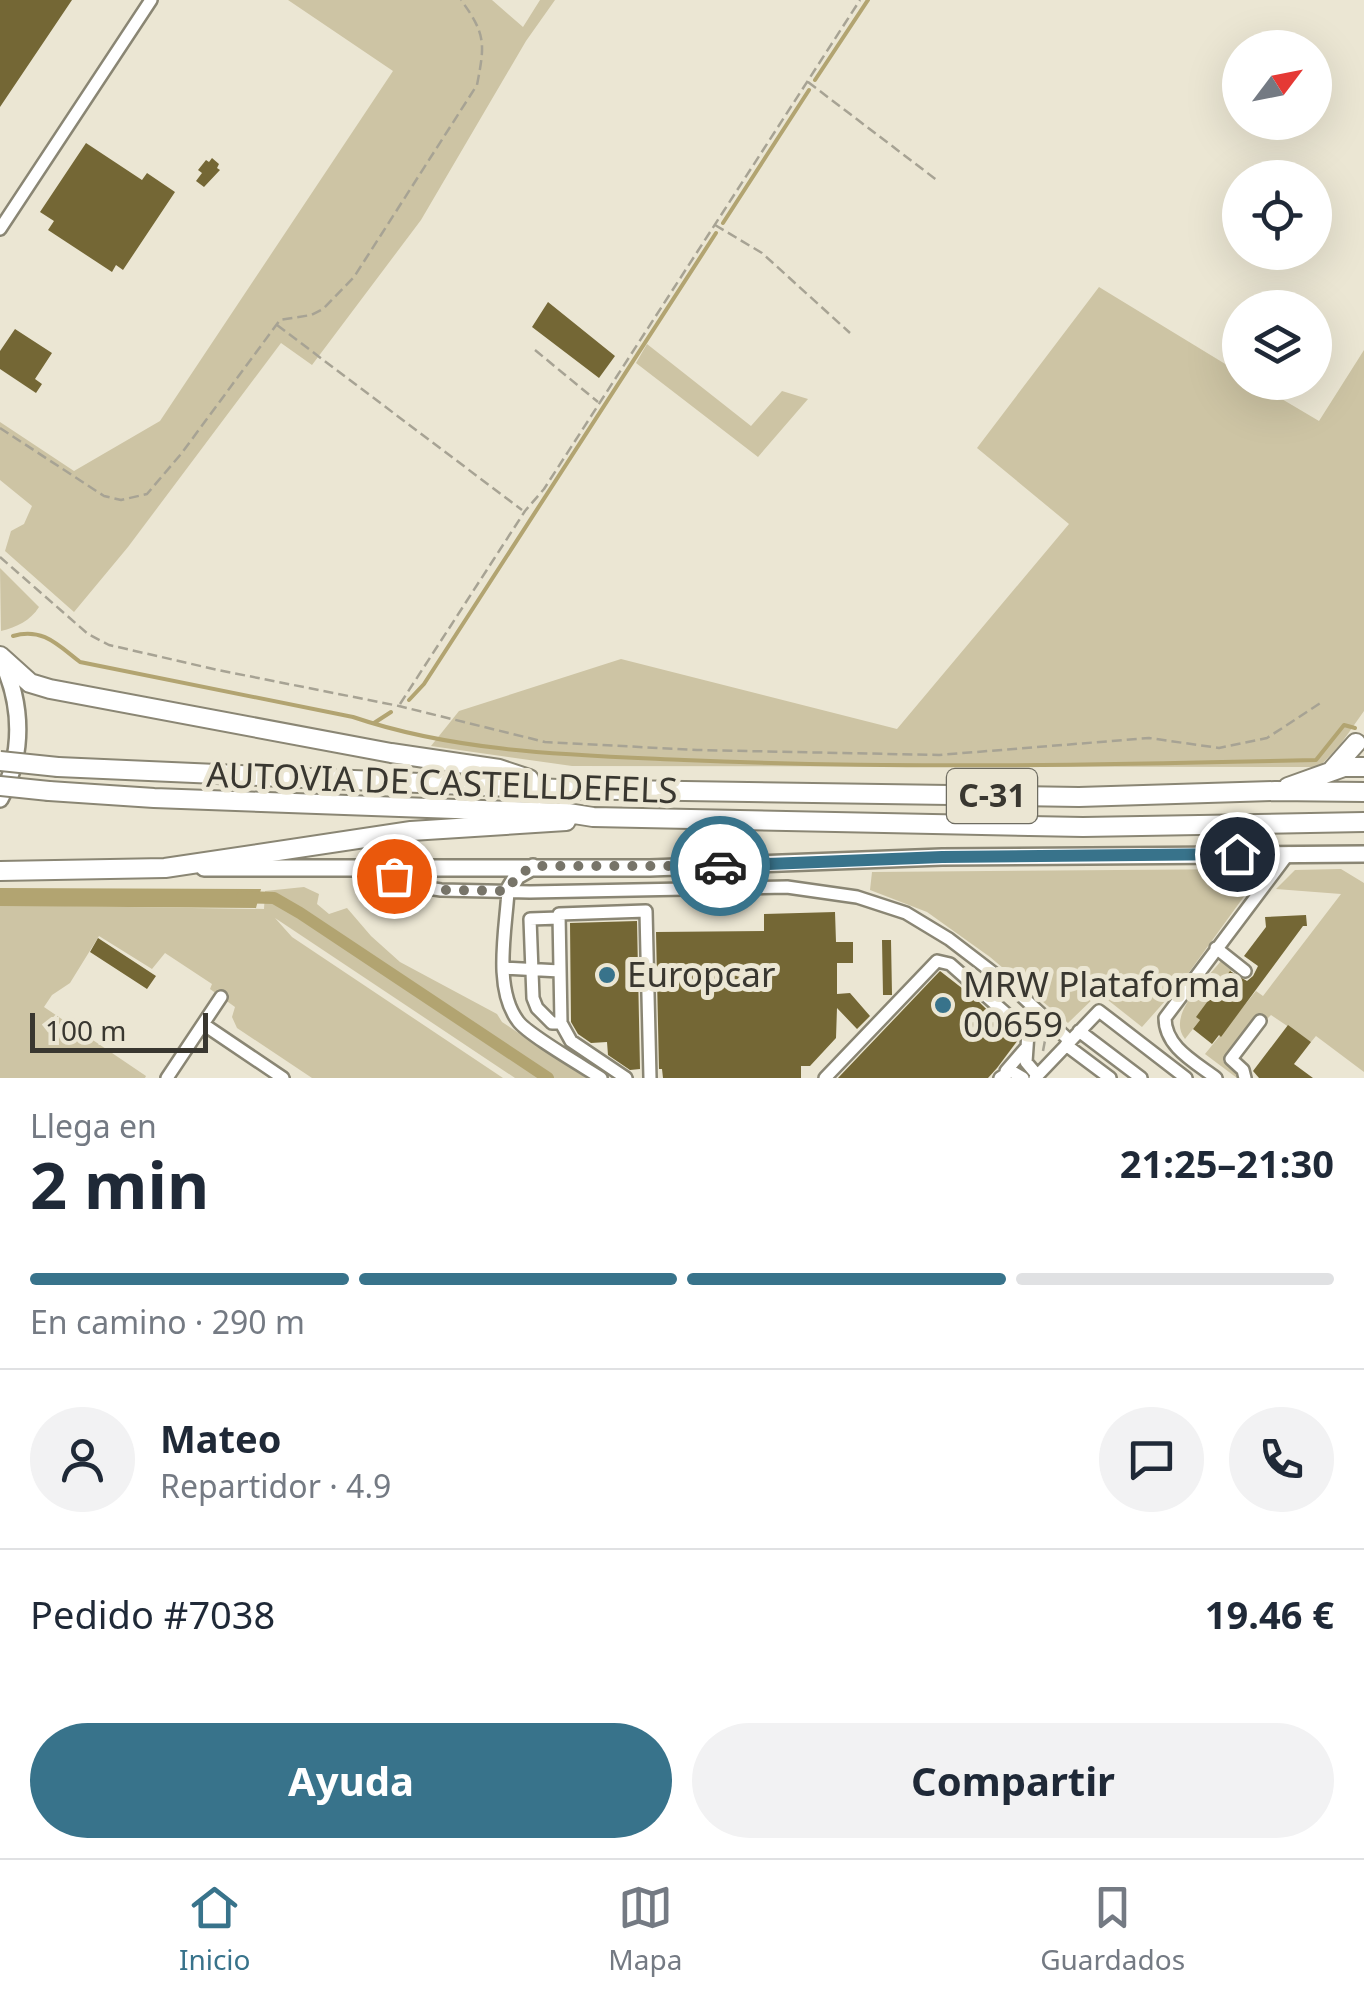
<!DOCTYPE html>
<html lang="es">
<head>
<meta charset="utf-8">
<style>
	body { margin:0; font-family:"Noto Sans",sans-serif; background:#f2f2f3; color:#1f2937; height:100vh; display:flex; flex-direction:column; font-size:38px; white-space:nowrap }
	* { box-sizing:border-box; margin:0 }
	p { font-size:32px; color:#747a83 }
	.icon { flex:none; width:55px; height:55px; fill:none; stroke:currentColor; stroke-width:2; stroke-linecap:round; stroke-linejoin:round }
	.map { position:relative; height:1078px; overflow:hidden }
	.side { display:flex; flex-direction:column; background:#fff; flex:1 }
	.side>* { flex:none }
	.needle { width:65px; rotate:58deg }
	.controls { position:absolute; left:1222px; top:30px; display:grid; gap:20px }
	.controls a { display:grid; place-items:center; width:110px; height:110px; border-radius:50%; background:#fff; box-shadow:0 10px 40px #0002; font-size:50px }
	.scale { position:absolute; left:30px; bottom:25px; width:178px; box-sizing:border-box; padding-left:10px; border:5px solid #393730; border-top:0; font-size:28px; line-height:35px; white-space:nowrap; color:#393730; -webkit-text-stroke:8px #ebe6d3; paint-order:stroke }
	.pin { position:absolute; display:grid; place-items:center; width:85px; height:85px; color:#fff; margin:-42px; border:5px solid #fff; border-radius:50%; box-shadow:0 2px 10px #0007 }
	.courier { position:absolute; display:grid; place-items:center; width:100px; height:100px; margin:-50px; border:8px solid #38738b; border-radius:50%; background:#fff; color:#222; box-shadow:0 2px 12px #0007 }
	.summary em { font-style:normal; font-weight:700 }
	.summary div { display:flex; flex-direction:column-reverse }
	.summary { display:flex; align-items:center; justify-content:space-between; height:170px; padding:0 30px }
	h1 { font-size:65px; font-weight:700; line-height:75px }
	.bar { display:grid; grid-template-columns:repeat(4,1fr); gap:15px 10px; align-content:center; height:120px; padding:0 30px }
	.bar i { height:12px; border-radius:8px; background:#e0e1e3 }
	.bar .current { background:#38738b }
	.bar p { grid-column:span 4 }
	.line { display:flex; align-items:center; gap:25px; padding:0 30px; border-top:2px solid #e0e1e3 }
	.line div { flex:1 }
	.round { display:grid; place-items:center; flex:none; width:105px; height:105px; border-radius:52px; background:#f2f2f3 }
	.primary-button { display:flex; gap:20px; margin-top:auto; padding:20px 30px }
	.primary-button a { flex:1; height:115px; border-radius:60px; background:#38738b; color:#fff; font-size:40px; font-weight:700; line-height:115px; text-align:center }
	.primary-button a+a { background:#f2f2f3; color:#1f2937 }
	.dock { display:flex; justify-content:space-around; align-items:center; height:140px; border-top:2px solid #e0e1e3; background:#fff; font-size:28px; color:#747a83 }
	.dock a { display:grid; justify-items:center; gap:5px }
	.dock .current { color:#38738b }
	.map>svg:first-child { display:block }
	.green { fill:#cdc4a4 }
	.water { fill:#b2a471 }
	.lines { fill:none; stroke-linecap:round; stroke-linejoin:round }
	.stream { stroke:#b2a471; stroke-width:4 }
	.canal { stroke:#b2a471; stroke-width:12 }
	.building { fill:#746735 }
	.minor-casing { stroke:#8a8674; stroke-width:16 }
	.major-casing { stroke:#8a8674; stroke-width:20 }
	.highway-casing { stroke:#8a8674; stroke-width:22 }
	.path { stroke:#a7a394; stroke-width:2.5; stroke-dasharray:10 5; stroke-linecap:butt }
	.minor { stroke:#fff; stroke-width:11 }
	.major { stroke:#fff; stroke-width:15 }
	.highway { stroke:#fff; stroke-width:18 }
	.highway-bridge-casing { stroke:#8a8674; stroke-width:22; stroke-linecap:butt }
	.highway-bridge { stroke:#fff; stroke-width:18 }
	.done { stroke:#777469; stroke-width:10; stroke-dasharray:0 18 }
	.route { stroke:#38738b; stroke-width:12 }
	.poi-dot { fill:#38738b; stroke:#ebe6d3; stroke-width:4 }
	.labels { text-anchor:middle; stroke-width:10; stroke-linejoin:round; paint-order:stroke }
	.shield { fill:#ebe6d3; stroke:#6e6c61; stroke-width:2.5 }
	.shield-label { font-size:32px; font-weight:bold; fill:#393730 }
	.street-label { font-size:35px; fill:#393730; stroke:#ebe6d3 }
	.poi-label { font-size:35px; fill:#393730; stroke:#ebe6d3; text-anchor:start }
</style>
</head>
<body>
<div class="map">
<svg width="1364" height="1078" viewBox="0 0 1364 1078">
	<rect width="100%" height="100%" fill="#ebe6d3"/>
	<path class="green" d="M288,0H492L523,27L540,0H555L526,41L421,220L312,365L281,343L128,547L74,612L5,551L11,531L24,524L32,506L0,480V422L74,471L160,421L393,71Z
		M1099,287L1240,373V382L1255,383L1319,421L1364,350V711L1340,745L1319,767L572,766L431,746L459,711L621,659L897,729L1069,524L977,448Z
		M647,344L751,426L782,391L808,399L758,457L636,363Z
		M0,568L39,607C30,621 17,627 1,631Z
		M1254,869L1253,884L1182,982L1142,1027L1099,993L1068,1023L990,957L927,912L870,890L872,872Z
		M1341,869L1364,883V1072L1316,1036L1311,1042L1271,1015L1265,1021L1258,1016L1223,1061L1241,1075V1078H1237L1205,1054L1256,991L1263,996L1341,894L1276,889L1295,870Z
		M304,887L319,894L317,904L329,914L347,908L371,936L400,962L497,1014L502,1022L586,1078H515L275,918L292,937L503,1078H312L237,1028L232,1017L235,1007L210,989L212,984L165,953L152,969L99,936L70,983L52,995L44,1007L146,1076L145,1078H0V905L264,909L265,891Z
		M1221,961L1232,970L1197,1017L1200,1020L1185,1039C1166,1015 1205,981 1221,961Z"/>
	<path class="water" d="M0,888L261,889L256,908L0,906Z"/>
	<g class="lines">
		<path class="stream" d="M815,80L868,0
			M723,223L809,90
			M13,636C42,627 58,645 80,662L353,717C459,753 574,755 684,760C895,769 1106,765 1316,760L1344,725L1355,728
			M409,700L424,684L716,233
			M374,723L391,712"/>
		<path class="canal" d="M242,897L274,898L300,913L548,1078"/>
	</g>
	<path class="building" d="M0,0H72L0,107Z
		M86,143L142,180L147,173L175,192L123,270L116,265L112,272L48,230L54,221L40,212Z
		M212,158L219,164L217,168L220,170L204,187L196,181L202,173L198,170L206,160L209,162Z
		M548,302L615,356L599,378L532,327Z
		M15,329L52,353L35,379L42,384L36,393L0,369V351Z
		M835,912L836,942H853V963H837V994L850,993L870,1016L857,1029L837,1008L836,1038L810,1066H801V1078H663L662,1069H659L656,932L764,931V914Z
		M1306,915L1307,926H1303L1221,1037L1219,1035L1212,1044L1193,1029L1200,1020L1196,1017L1230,971L1247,981L1253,976L1258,966L1244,956L1266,927L1265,917Z
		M637,921L640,1069L630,1070L608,1055L607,1042L591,1043L578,1034L571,1022L570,923Z
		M98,938L156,976L147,989L90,952Z
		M882,940H891L892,995H883Z
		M940,971L976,999L1018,1040L997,1068L988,1078H838Z
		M1288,1025L1311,1042L1294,1064L1313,1078H1259L1253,1071Z"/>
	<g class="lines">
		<defs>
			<path id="minor" d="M0,229L151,0
				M380,871L421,887L441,890L530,892L787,887L857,897L906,913L949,939L1013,988L1070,1041
				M508,891C506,929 493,988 518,1021C527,1034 584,1067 601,1078
				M559,918L530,919L533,998L537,1008L552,1023H561
				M1216,948L1245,971
				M505,968L560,971
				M203,1024L283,1078
				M1079,1031L1141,1078
				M1066,1045L1110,1078
				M1006,1071L1025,1049
				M167,1078L221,997
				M626,1078L571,1041L561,1023L559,914L646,911L650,1078
				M825,1078L937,961L950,964L1028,1033L1026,1062L1037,1075
				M1000,1078L1011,1071L1023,1078
				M1035,1078L1099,1011L1186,1078
				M1216,1078C1195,1062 1165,1047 1165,1018L1289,853
				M1245,1078L1243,1070L1231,1059L1260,1021"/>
			<path id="major" d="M0,799C24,755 23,704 1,659
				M204,868H650L942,857L1364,854
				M508,891L517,876L533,867"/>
			<path id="highway" d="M0,656L30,683L50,689L391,753L499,769L529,779
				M58,767L558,789L1079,797L1275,791L1364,792
				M1333,769L1356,743
				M1288,787L1344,767H1364
				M49,791L154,798L568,813L593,817L1083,827L1364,822
				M0,871L165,868L411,831L566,821"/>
		</defs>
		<use href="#minor" class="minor-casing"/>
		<use href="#major" class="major-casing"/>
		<use href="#highway" class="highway-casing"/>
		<path class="path" d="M808,82L938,181
			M715,225L762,253L850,333
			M277,325L522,510
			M535,350L598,402
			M0,428L104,496L121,500L147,494L181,454L280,320L311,315L323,309L354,277L477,85C485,44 486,34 461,0
			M0,557L88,634L109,645L218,670L399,706L545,742L697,750L939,755L1149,738L1219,748L1267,738L1322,702
			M400,704L525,511L544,489L860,0
			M1043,1051L1046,1035"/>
		<use href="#minor" class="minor"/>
		<use href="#major" class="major"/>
		<use href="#highway" class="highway"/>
		<defs>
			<path id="highway-bridge" d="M0,761L58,767
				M0,786L49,791"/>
		</defs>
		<use href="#highway-bridge" class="highway-bridge-casing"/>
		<use href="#highway-bridge" class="highway-bridge"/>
	</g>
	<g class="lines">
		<path class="done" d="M394,876L441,890L508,891L516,876L534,866H720"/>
		<path class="route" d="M720,866L942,857L1237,854"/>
	</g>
	<g class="poi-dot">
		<circle cx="607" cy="975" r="10"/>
		<circle cx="943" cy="1005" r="10"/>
	</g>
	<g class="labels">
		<rect class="shield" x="947" y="769" width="90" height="54" rx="8"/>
		<g class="shield-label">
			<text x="992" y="807">C-31</text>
		</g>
		<g class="street-label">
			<text transform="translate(442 783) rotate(2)" y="12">AUTOVIA DE CASTELLDEFELS</text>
		</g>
		<g class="poi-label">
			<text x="627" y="987">Europcar</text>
			<text x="963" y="997">MRW Plataforma<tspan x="963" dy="40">00659</tspan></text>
		</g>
	</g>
</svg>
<div class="controls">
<a><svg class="needle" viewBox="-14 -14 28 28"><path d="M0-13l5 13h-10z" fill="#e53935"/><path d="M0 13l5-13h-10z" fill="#747a83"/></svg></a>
<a><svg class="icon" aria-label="locate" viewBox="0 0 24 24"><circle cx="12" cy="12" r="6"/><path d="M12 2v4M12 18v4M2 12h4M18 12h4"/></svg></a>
<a><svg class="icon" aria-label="layers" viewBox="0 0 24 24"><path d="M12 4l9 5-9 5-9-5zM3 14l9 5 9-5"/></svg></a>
</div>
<div class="scale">100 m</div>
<div class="pin" style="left:394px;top:876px;background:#ea580c"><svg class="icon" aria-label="bag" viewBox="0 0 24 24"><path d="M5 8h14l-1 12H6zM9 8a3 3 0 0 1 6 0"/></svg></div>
<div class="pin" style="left:1237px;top:854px;background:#1f2937"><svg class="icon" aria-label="home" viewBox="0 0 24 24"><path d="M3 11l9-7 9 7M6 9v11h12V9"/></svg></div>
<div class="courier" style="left:720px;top:866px"><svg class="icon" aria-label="car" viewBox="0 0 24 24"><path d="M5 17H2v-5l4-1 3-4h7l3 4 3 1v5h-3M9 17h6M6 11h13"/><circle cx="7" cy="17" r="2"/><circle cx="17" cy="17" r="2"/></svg></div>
</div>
<section class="side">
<div class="summary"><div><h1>2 min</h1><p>Llega en</p></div><em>21:25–21:30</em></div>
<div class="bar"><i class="current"></i><i class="current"></i><i class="current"></i><i></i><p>En camino · 290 m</p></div>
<div class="line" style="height:180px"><a class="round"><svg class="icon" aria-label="person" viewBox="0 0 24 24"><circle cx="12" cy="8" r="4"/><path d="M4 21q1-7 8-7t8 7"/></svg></a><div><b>Mateo</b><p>Repartidor · 4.9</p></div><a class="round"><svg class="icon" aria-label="chat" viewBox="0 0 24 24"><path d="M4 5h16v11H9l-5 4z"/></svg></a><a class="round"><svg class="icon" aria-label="phone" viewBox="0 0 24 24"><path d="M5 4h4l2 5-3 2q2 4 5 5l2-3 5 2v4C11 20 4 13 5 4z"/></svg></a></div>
<div class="line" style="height:130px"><div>Pedido #7038</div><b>19.46 €</b></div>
<div class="primary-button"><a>Ayuda</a><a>Compartir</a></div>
</section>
<nav class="dock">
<a class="current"><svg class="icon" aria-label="home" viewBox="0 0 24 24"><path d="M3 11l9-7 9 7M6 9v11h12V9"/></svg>Inicio</a>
<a><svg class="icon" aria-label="map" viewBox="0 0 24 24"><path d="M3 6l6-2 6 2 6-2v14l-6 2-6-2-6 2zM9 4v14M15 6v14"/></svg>Mapa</a>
<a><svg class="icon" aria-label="saved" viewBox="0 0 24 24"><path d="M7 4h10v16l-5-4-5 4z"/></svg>Guardados</a>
</nav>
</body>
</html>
